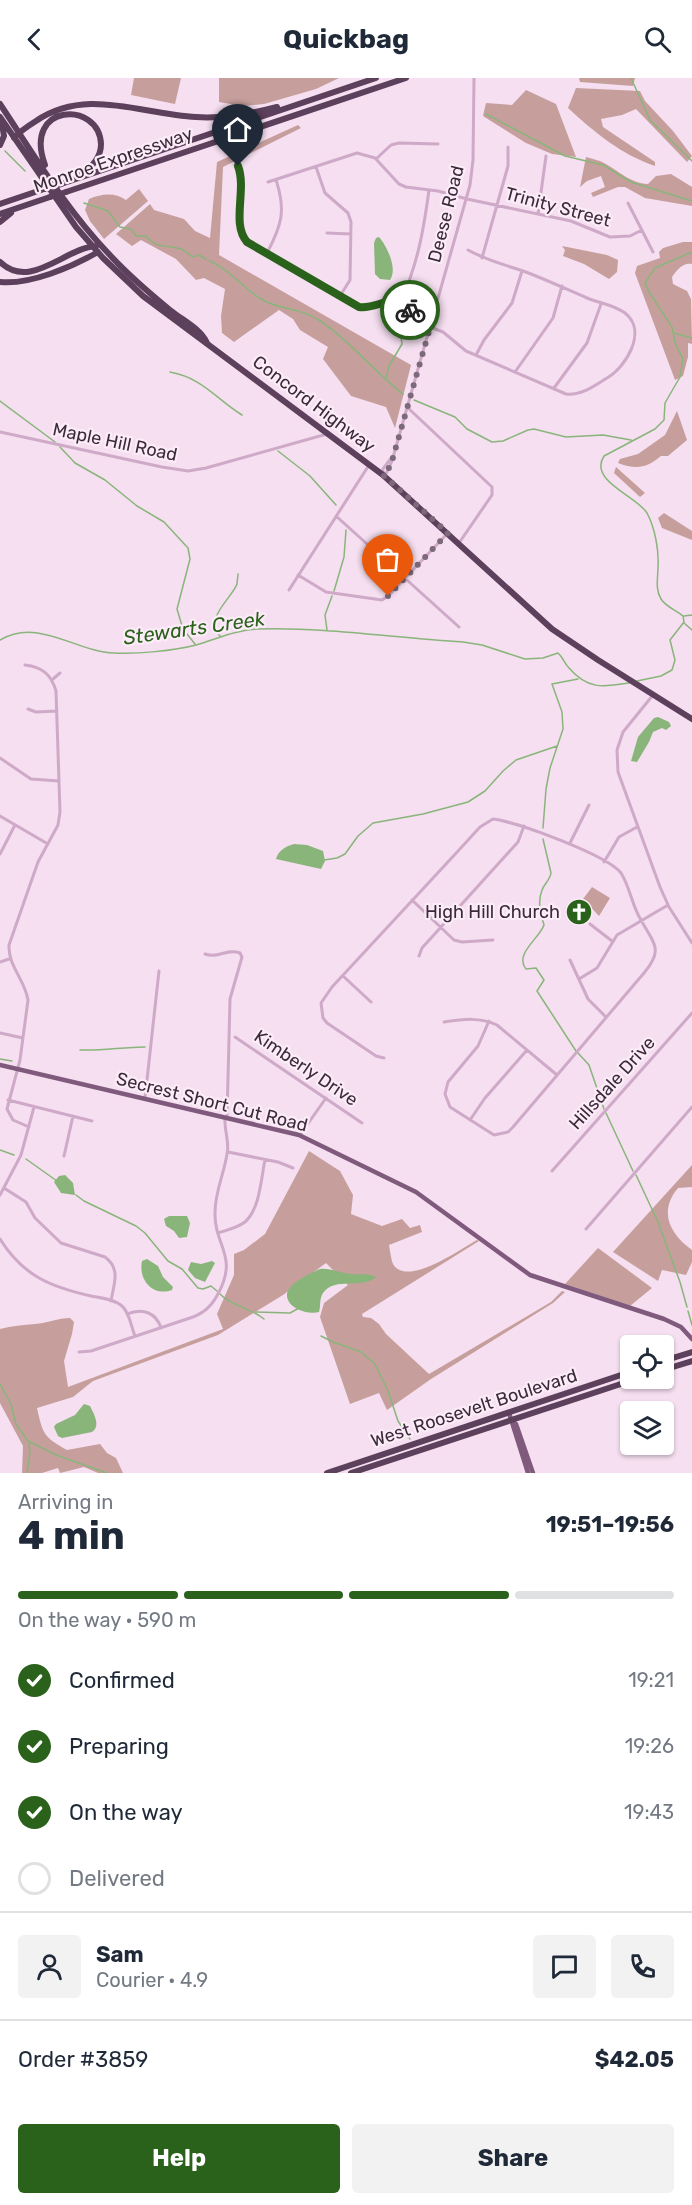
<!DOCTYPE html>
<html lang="en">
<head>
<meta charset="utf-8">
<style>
	body { margin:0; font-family:Rubik,sans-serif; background:#f2f2f3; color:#1f2937; height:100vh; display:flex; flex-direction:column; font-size:22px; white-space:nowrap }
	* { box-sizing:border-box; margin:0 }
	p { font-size:20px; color:#747a83 }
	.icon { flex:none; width:33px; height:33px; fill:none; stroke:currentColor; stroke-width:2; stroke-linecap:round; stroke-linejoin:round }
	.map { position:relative; height:1395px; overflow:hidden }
	.details { display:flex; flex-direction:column; background:#fff; flex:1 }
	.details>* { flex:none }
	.controls { position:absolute; left:620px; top:1257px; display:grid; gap:12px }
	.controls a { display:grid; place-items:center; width:54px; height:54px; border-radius:6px; background:#fff; box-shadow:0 2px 4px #0004; font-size:30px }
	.pin { position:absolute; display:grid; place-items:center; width:51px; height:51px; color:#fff; margin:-62px -26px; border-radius:50% 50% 50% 0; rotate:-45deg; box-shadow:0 0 6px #0007 }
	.pin .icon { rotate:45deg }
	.courier { position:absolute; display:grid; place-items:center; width:60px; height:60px; margin:-30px; border:4px solid #2a611b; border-radius:50%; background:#fff; color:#222; box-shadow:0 2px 8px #0007 }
	.head em { font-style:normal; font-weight:700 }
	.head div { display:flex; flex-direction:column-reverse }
	.head { display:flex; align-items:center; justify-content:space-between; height:102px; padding:0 18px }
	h1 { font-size:39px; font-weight:700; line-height:45px }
	.bar { display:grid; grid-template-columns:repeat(4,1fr); gap:9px 6px; align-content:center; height:72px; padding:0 18px }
	.bar i { height:8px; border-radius:4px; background:#e0e1e3 }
	.bar .active { background:#2a611b }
	.bar p { grid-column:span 4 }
	.line { display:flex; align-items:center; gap:15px; padding:0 18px; border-top:2px solid #e0e1e3 }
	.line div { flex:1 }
	.round { display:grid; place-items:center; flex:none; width:63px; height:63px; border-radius:6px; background:#f2f2f3 }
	ol { padding:0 18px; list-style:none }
	li { display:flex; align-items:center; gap:18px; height:66px }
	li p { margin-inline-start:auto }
	li .icon { padding:6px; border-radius:50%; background:#2a611b; color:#fff; stroke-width:4 }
	li:last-child { color:#747a83 }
	li i { width:33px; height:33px; border:3px solid #e0e1e3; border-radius:50% }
	.action { display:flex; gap:12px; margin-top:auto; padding:12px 18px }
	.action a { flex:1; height:69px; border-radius:6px; background:#2a611b; color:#fff; font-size:24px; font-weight:700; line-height:69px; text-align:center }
	.action a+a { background:#f2f2f3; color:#1f2937 }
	header { display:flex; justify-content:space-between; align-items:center; height:78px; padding:0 18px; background:#fff; font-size:27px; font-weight:700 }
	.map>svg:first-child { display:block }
	.green { fill:#c69f9d }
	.water { fill:#89b57b }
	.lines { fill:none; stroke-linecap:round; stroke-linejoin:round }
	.stream { stroke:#89b57b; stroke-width:1.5 }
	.minor { stroke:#cfa9c8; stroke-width:3 }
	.major { stroke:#7f5a7d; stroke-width:4.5 }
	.highway { stroke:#5d405c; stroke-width:6 }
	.highway-bridge { stroke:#5d405c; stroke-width:6 }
	.done { stroke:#7c697a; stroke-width:6; stroke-dasharray:0 10.8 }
	.route { stroke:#2a611b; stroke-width:8 }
	.labels { text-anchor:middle; stroke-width:4.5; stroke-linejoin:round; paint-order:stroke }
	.street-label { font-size:18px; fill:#3b2a3b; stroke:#fcecf8 }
	.poi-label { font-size:18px; fill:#3b2a3b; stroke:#fcecf8; text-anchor:end }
	.water-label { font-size:20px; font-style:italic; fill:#2a611b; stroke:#fcecf8 }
</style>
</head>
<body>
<header><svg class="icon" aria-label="back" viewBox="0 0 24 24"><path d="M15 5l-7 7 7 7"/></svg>Quickbag<svg class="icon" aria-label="search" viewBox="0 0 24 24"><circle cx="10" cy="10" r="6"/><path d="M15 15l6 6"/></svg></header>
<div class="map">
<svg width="692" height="1395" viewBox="0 0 692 1395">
	<rect width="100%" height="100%" fill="#f5dff0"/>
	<path class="green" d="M134,0H181L175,26L131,17Z
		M219,0H339L316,11L264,26L242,28L219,24Z
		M579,0H635L633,8L580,4Z
		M576,10L640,13L645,23L673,53L692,78L687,84L636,31L622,37L601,41L603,49L655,84V88C622,77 594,54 568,30Z
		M526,12L556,26L576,79L552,76L526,65L483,38L486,25L512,27Z
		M298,47L301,50L223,89L219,177L411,287L395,350L386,329L351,318L323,281L328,269L300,252L293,241L279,232L234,264L222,255L221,238L225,211L204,200L196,202L176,181L141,162L132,168L116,156L150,126L154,132L184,141L195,153L210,160L217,84Z
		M586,79C592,81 599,82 604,85C619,93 630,105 648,106L656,98L671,96L692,109V128L645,120L625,109H618L593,119L591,115L605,109L601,98L587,103L580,109Z
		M139,111L148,123L104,161L90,143L85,132L89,121C102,116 114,114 126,122Z
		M683,164H692V186C683,184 677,192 672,199L673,206L687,213L691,221L692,266L688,265V279L683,298L675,302L635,195L637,188L660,180L659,174L663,170Z
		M562,168L607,177L618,182L617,194L609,201L584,186L563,178L565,172Z
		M677,333L687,362L668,378H661C647,390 636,392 618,385L620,381L638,376L665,357Z
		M616,389L645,415L640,419L614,395Z
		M664,435L692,453V462L662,450L658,440Z
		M592,809L610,820L599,838L583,821Z
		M309,1073L340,1093L353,1117L351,1136L382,1148L402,1141L410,1150L420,1147L422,1154L389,1167C390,1172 391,1181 393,1186C407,1210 462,1170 477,1162L479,1163L362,1236L363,1239L371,1240L379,1246L386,1256L429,1296L551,1224L562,1213L565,1214L553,1225L431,1301L387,1332L379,1315L350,1326L320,1239L324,1225L348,1207L326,1185L283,1217L218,1257L93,1303L73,1319L37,1330C43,1357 44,1359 67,1372L100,1366L107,1375L116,1380L123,1395H98L84,1389L60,1395L58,1390L42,1395H22L23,1368L0,1325V1251C12,1248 23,1247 35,1246C47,1245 58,1240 70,1240L74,1244L72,1256L64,1283L68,1309L223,1251L217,1236L234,1197V1176L244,1172L265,1156Z
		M692,1087V1109L678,1110C658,1134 670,1156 692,1172V1184L686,1197L662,1192L658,1203L613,1174Z
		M598,1170L652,1210L630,1228L565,1206Z"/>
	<path class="water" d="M379,159C387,168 398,191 390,202L380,201L375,196L374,165L376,160Z
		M658,639L669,644L671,648L666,652L662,650L653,654L649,664L637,684L631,683L638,659L654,640Z
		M294,766L307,767L323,773L325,783L321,791L276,781C278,773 286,768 294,766Z
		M65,1097L73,1105L75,1117L61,1115L54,1104L59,1098Z
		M169,1138H187L190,1145L187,1159L179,1160L174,1153L166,1148L164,1141Z
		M147,1181L158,1188L163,1199L173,1209L172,1212C153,1219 138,1202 142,1183Z
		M212,1183L215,1185L205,1204L195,1200L188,1192L191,1184L201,1186Z
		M320,1191C330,1190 340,1195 351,1196C359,1197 368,1195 376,1199C362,1212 335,1198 323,1215C319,1221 321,1228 319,1234C309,1237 288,1231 287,1218C286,1206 311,1195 320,1191Z
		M84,1326L90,1328C94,1336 101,1348 92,1354L62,1360L58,1358L54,1349L56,1346L75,1337Z"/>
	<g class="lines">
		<path class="stream" d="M631,0L650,42L692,83
			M486,36L565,78L603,87L631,104L692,123
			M5,73L25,93
			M84,125L108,133L120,149L131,151L136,158H146C158,172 166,166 181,171C185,172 189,177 193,179L199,177L206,181
			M209,183C228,190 243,210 261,221C278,232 299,229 317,241C349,261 373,293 403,316
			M674,255L692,260
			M170,294C203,300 216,321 242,337
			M386,301L389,288L402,266L397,234
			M414,322L455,339L467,351L492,364L503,363L528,352L534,351L566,359L603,357L631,362
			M0,323L55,364
			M60,369L75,385L105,402L137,428L164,444L188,470L190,481L177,531L183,551L195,566
			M278,373L310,398L336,427
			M334,513L344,479L346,452
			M684,538L692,537
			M684,545L692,552
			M327,552L325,537L332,518
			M220,558C203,541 232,520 237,506C237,505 238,497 238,496
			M0,562C38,539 76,574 114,575C138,576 173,573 196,567C217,561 236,552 258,551C326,549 394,560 463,564L482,567L525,581L543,580L558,575C563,579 564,585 569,590C588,612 603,609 629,605
			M637,603L661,598L672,592L675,582L670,562L684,544L683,538C676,532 666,529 661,521C655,511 658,500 658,489C659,472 655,450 647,435C637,418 588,403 604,378L655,351L664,342L665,325L680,299L683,281L675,265L672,249L649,214L645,205L655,190L692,174
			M543,750L546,711L550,690L563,651L562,634L552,606L578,601
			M543,761L551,795C550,802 544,806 542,812C537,825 541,836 544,847C539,861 514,876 526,891L536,890L544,902L537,913L576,973
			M324,782L337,780L345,776L358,758L373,745L423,736L468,724L485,713L503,693L516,682L557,668
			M80,972C102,973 123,969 145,969
			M578,975L589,987L604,1031
			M0,981L12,983
			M606,1035L633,1093
			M0,1072L14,1077
			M26,1081L57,1103
			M636,1097L658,1144L680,1204L687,1229
			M76,1117L84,1123L136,1148L145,1155L168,1183L182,1191L198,1210L203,1211L211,1208L217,1213
			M220,1216C231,1228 251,1230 264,1241
			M688,1233L692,1247
			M256,1234L290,1235L299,1230
			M321,1258L333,1264L361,1274L375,1286L388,1313L398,1343L410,1361
			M0,1306L11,1326L16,1346L28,1363L56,1377L107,1395
			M27,1395L30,1375L29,1364"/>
		<path class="minor" d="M376,81L391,67L399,65L438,66
			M238,88C247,112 231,145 247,164L359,229L365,230L389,222L400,223L406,228L420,245L443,254L466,273L566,316C581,318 594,308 607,300C626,289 648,253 625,235C614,227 599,225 587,220C566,211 545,201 523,193C503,186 488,183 468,172
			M316,89L325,115L348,135L351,144L350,202L340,218
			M268,104L357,75L375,80L399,106L406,109L438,113L467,121L571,143L610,159L630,158L642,152
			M628,125L653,174
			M538,136L546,78
			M327,155L351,156
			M267,175C282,147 286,132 276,102
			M482,180L508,88V69
			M401,224C418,183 423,156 429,112
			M476,277L484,262L512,225L522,193
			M515,294L553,240L562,208
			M554,310L587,265L601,226
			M407,329L492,409V417L459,465
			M0,354L162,389L188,393L206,390L327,356
			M383,395V391L392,379
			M383,397L387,394L392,383L470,107L473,82L474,0
			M336,438L459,549
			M298,497L326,514L382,522L388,518L446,457
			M289,512L369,387
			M25,587C42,589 51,596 56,613L60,734L58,747L38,784L9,867C8,888 25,902 28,922L20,982L7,1031L13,1042L29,1049
			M53,601L60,595
			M653,617L623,654L617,672L618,694L660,809L669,829L692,865
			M28,631L36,634L57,633
			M0,680L31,701L59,703
			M0,738L48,766
			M570,765L589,727
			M0,776L15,747
			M604,784L619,759L637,749
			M412,822L454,862L462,864L493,862
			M590,846L612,863
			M205,876C218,881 227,870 240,875L242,879L230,921L227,1040
			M419,878L422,870L518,764L524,748
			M570,882L588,921L606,939
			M0,884L9,881
			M343,898L371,924
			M579,901L597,890L617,857L668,827
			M444,944C464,941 480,939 497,947L557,997
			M0,955L23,960
			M235,959L362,1045
			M384,980L376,978L327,945L323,940L321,925L332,909L459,772L480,749L493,741C517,744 607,777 621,795C630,809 632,828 641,842C654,866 664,871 644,895L513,1049L508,1054L494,1057L450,1029L445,1016L448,1004L478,968L489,943
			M145,1020L159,893
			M8,1022L92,1043
			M470,1042L485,1020L527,972
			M300,1057L326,1020
			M228,1074L278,1084L293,1090
			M64,1078L73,1038
			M552,1093L692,935
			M4,1110L26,1124L35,1140L61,1165L105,1179C121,1191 114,1205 111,1223
			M0,1117L21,1077L34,1029
			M586,1151L692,1029
			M218,1155C227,1152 237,1150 245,1144C260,1131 261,1100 265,1082
			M0,1161C23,1198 51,1209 91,1218C101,1220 114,1221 122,1228C130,1235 131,1249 135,1258
			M127,1236C142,1230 156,1234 161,1250
			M79,1274L91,1273L193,1239C206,1234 213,1226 219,1214C238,1177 214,1168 215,1134C215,1114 224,1096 227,1076C230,1065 224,1052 225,1040"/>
		<path class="major" d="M0,987L299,1057L416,1114L530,1197L664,1241L681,1249L692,1261
			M509,1335L528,1395
			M512,1343L516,1346L533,1395"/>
		<path class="highway" d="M0,26C34,77 66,131 108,175C127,196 148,214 170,232C182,242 200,250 207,265
			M0,39L76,149L103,180L143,218L383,397L552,551L598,582L692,641
			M14,60C20,53 28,48 36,43C86,9 140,36 196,39C223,41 250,36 277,29
			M0,67L4,58L2,46
			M45,87C22,25 99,22 101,66C101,80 92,89 81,96
			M61,106L376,0
			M66,114L406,0
			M0,126L44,111
			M0,136L50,119
			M0,144L11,135
			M0,184C30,213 65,170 96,168
			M0,204C30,207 72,189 98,174
			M663,1283L692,1274
			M663,1292L692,1283
			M327,1395L630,1294
			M351,1395L639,1300"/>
		<path class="highway-bridge" d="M44,111L61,106
			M50,119L66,114"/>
	</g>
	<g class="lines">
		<path class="done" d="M388,518L448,455L383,397L387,394L392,383L430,250L420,245L410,232"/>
		<path class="route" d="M238,88C247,112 231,146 247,164L359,229C378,232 394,212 410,232"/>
	</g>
	<defs>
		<symbol id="church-disc" viewBox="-11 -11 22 22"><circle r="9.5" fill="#2a611b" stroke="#fcecf8"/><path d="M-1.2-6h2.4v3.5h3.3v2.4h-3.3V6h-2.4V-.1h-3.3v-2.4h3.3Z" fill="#fff"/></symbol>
	</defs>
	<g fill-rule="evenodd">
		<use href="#church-disc" x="564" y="819" width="30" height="30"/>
	</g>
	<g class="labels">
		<g class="street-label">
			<text transform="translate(113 82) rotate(-19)" y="6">Monroe Expressway</text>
			<text transform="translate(558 129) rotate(15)" y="6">Trinity Street</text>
			<text transform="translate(446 136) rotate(-76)" y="6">Deese Road</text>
			<text transform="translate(314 326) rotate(37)" y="6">Concord Highway</text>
			<text transform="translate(115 364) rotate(12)" y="6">Maple Hill Road</text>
			<text transform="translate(306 990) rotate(34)" y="6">Kimberly Drive</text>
			<text transform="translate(612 1005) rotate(-48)" y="6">Hillsdale Drive</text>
			<text transform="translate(212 1024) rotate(14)" y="6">Secrest Short Cut Road</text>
			<text transform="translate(474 1330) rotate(-18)" y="6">West Roosevelt Boulevard</text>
		</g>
		<g class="poi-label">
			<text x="560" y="840">High Hill Church</text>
		</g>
		<g class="water-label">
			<text transform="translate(194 550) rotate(-8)" y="7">Stewarts Creek</text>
		</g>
	</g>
</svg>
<div class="controls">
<a><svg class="icon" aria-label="locate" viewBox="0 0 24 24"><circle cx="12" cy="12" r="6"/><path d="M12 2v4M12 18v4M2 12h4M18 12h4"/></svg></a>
<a><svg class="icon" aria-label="layers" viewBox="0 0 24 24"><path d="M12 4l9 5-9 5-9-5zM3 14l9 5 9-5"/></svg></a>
</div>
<div class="pin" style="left:388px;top:518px;background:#ea580c"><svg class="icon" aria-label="bag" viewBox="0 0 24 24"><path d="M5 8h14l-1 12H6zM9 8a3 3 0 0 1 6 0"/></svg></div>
<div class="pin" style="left:238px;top:88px;background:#1f2937"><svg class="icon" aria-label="home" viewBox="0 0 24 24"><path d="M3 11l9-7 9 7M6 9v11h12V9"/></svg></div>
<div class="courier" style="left:410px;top:232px"><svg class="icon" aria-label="bike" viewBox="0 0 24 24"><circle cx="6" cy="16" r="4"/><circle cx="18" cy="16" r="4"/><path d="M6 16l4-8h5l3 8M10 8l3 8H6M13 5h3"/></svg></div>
</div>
<section class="details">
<div class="head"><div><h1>4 min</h1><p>Arriving in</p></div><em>19:51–19:56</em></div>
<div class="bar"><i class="active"></i><i class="active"></i><i class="active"></i><i></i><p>On the way · 590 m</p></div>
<ol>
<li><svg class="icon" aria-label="check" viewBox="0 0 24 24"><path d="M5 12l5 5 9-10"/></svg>Confirmed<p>19:21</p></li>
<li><svg class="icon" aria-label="check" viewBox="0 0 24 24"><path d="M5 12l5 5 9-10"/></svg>Preparing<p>19:26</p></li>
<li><svg class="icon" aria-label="check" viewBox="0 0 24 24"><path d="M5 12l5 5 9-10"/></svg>On the way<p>19:43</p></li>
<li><i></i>Delivered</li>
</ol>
<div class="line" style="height:108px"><a class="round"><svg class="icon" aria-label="person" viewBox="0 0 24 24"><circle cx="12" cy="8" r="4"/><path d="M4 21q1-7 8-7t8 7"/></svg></a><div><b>Sam</b><p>Courier · 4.9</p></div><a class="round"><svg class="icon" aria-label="chat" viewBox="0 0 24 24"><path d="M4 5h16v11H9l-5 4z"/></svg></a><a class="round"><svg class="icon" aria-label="phone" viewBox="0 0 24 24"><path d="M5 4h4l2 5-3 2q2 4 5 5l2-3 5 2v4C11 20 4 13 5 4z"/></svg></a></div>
<div class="line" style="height:78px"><div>Order #3859</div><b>$42.05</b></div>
<div class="action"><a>Help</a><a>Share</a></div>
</section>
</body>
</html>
